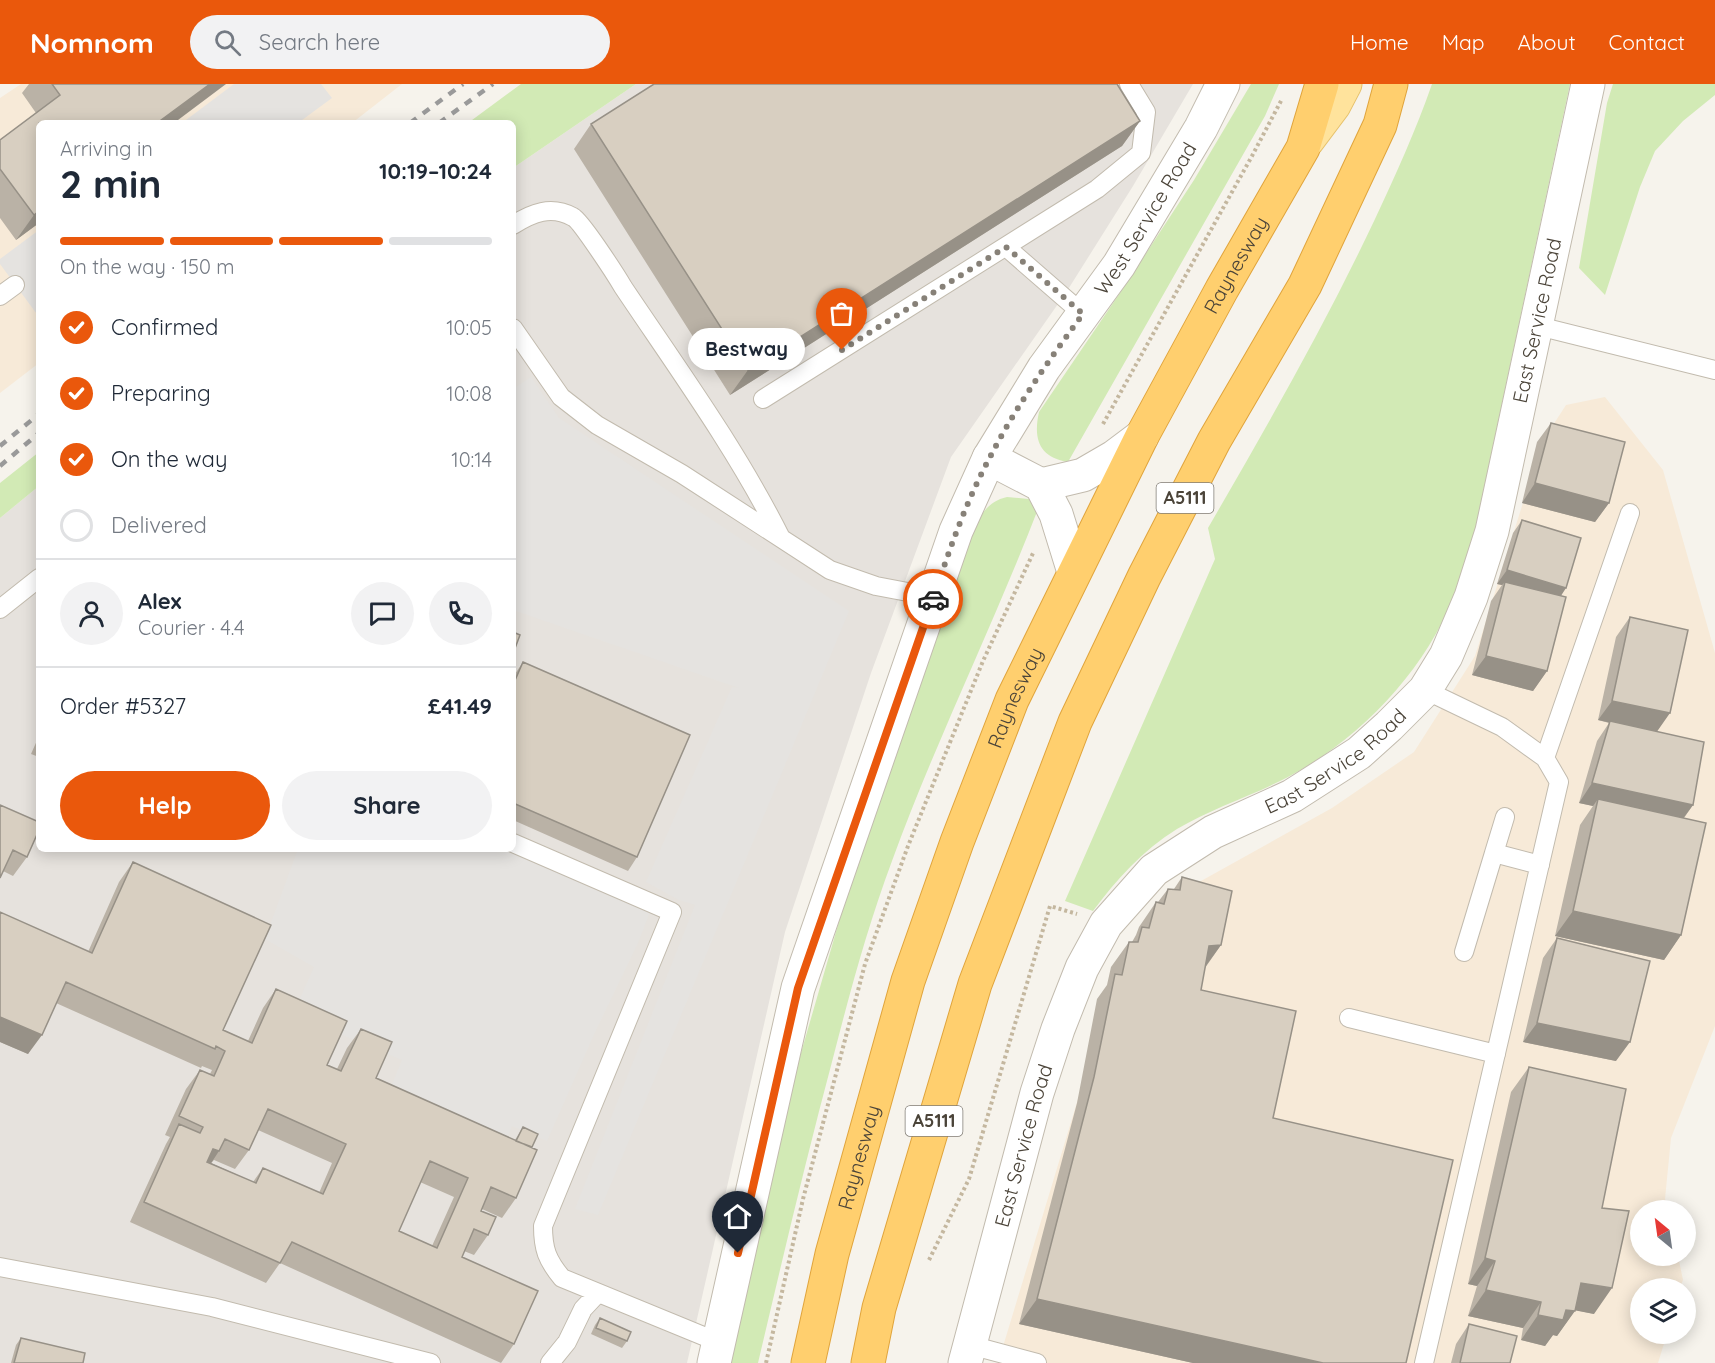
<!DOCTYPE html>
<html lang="en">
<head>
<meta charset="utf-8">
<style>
	body { margin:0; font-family:Quicksand,sans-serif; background:#f2f2f3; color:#1f2937; height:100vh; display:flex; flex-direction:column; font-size:22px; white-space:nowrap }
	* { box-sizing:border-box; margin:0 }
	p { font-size:20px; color:#747a83 }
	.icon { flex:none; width:33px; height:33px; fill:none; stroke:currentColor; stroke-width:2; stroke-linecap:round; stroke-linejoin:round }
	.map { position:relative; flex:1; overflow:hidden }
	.panel { position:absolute; left:36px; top:36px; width:480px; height:732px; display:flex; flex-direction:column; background:#fff; border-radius:9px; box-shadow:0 3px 15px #0003 }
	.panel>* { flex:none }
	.needle { width:39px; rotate:331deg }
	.buttons { position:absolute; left:1630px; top:1116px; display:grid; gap:12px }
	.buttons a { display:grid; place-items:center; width:66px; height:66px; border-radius:50%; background:#fff; box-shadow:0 3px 15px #0003; font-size:30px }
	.pin { position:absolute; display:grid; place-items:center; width:51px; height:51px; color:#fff; margin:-62px -26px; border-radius:50% 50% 50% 0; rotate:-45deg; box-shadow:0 0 6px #0007 }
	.pin .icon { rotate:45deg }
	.courier { position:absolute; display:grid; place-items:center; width:60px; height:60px; margin:-30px; border:4px solid #ea580c; border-radius:50%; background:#fff; color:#222; box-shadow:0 2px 8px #0007 }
	.bubble { position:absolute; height:42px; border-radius:21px; background:#fff; box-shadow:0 3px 15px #0003; font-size:20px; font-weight:800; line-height:42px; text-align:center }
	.head em { font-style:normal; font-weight:800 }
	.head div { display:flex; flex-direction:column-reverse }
	.head { display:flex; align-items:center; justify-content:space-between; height:102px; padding:0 24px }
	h1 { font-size:39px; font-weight:800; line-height:45px }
	.bar { display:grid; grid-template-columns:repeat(4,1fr); gap:9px 6px; align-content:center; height:72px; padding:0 24px }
	.bar i { height:8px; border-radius:4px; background:#e0e1e3 }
	.bar .selected { background:#ea580c }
	.bar p { grid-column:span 4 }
	.line { display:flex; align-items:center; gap:15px; padding:0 24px; border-top:2px solid #e0e1e3 }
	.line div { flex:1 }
	.round { display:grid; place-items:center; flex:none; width:63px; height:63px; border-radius:32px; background:#f2f2f3 }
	ol { padding:0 24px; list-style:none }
	li { display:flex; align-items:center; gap:18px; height:66px }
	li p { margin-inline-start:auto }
	li .icon { padding:6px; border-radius:50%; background:#ea580c; color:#fff; stroke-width:4 }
	li:last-child { color:#747a83 }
	li i { width:33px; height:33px; border:3px solid #e0e1e3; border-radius:50% }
	.primary-button { display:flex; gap:12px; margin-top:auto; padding:12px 24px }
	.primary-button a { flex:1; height:69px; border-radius:36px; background:#ea580c; color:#fff; font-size:24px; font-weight:800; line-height:69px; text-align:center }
	.primary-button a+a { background:#f2f2f3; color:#1f2937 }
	header { display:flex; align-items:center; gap:36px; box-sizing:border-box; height:84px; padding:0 30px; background:#ea580c; color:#fff }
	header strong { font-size:28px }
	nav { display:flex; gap:33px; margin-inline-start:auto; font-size:21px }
	.search { width:420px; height:54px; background:#f2f2f3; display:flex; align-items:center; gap:15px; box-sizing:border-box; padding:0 21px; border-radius:33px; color:#747a83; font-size:22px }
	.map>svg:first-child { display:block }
	.commercial { fill:#f7ead8 }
	.industrial { fill:#e6e2dd }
	.green { fill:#d2eab5 }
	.parking { fill:#e5e3e0 }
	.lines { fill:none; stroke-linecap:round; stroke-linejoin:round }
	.lane-casing { stroke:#c2bbae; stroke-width:20 }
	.street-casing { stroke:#c2bbae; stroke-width:35 }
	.primary-casing { stroke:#e6c16a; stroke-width:35 }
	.highway-casing { stroke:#e0a43c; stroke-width:35 }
	.path { stroke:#c4b79f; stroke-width:4; stroke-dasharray:3 3; stroke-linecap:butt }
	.lane { stroke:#fff; stroke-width:18 }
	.street { stroke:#fff; stroke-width:33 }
	.primary { stroke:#ffe39c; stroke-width:33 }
	.highway { stroke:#ffcf6e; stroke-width:33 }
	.rail { stroke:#9a9a9a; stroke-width:4.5; stroke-dasharray:8 8; stroke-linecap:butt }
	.wall { fill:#bab2a6; fill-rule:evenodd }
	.shaded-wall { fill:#979187 }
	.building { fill:#d8cfc1; stroke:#979187; stroke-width:1.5; fill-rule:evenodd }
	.done { stroke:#878178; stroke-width:6; stroke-dasharray:0 10.8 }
	.route { stroke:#ea580c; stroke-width:8 }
	.labels { text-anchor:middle; stroke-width:5; stroke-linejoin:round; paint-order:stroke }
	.shield { fill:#fff; stroke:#817c74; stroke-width:1.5 }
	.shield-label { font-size:18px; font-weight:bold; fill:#4b4439 }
	.street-label { font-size:20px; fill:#4b4439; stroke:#fff }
</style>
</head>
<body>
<header>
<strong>Nomnom</strong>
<div class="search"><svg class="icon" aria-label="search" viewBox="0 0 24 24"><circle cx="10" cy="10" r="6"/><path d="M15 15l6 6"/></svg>Search here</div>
<nav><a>Home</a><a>Map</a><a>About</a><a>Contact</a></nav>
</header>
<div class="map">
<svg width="1715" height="1279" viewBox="0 0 1715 1279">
	<rect width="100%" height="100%" fill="#f6f3ec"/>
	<path class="commercial" d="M21,0H402L352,39H39V279L0,309V14Z
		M1605,313L1663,386L1715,569V942L1671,1054L1665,1115L1668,1126H1641V1172H1678L1683,1196L1680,1204H1641V1250H1667L1658,1279H998L1098,949L1192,802L1332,724L1414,668L1475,572L1542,358L1566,321Z"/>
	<path class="industrial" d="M636,0H1193L1133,102L1067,207L951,373L871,589L785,848L687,1279H0V434L39,402V765H513V84Z"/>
	<path class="green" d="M521,0H636L513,84V39H468Z
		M1251,0H1279L1265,32L1068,378C1039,373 1033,355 1039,328L1124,203L1194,96Z
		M1432,0H1570L1472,460C1466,478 1461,495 1454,512C1424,588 1360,655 1288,693C1252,712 1212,724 1177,745C1143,766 1116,796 1093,827L1065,817L1215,475L1208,444C1267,342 1325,241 1375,135C1396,90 1416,46 1432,0Z
		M1613,0H1715V11L1683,37L1655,67L1640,103L1605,211L1579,184L1607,19Z
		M39,368V402L0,434V399Z
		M1007,413L1029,415L1040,420C994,540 936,656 892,777C868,841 850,908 833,974C806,1075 782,1177 758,1279H722L783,1031L849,803L973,444C982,429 989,417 1007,413Z"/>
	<path class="parking" d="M234,0H321L332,14L298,39H182Z
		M39,146V233L0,180V175Z
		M531,293L559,334L849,527L598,1131L575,1125L695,821L679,816L646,798L732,603L739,604L513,526V305Z
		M298,765H504L651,825L638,859L596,946L547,1057L512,1042L502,1066L386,1015L402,976L293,930L314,883L265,855Z"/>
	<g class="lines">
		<defs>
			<path id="lane" d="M513,141C532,129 551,121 573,133C581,137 616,191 623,203C678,285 737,366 781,454
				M1006,163L1083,230
				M0,212L15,201
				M1538,242L1715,286
				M513,244L561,313L597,341L682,390L830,486L876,502L934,513
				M763,315L1097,105L1141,69L1146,28L1129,0
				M0,525L39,494
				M1545,674L1630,429
				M513,759L672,828L543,1142C543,1165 547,1176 562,1194L718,1258
				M1494,769L1505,733
				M1464,868L1494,769L1540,781
				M1349,934L1496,970
				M0,1183L212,1223L431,1279
				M970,1261L1037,1279
				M550,1279L567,1258L583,1225L597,1210
				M1424,1279L1559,698L1545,674L1502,643L1425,606"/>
			<g id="street">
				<path d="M989,374L1041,401L1056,430L1074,488"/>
				<path d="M1041,401L1083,391L1114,373L1142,352"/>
				<path id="s1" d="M714,1279L798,904L956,447L989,374L1044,284L1119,181L1201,44L1223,0"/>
				<path id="s2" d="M965,1279L1037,1009L1058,945L1082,884L1106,840L1154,786L1213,748L1292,712L1359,669L1389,642L1425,606L1446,572L1471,513L1492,447L1588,0"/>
			</g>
			<path id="primary" d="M1307,57L1334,21L1345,0"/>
			<g id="highway">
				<path id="s3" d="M808,1279L832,1170L908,897L957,758L1012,616L1142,352L1222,205L1303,64L1322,0"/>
				<path d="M868,1279L879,1224L975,900L1075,638L1144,493L1214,357L1305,201L1380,41L1391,0"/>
			</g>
		</defs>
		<use href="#lane" class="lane-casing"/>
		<use href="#street" class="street-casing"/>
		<use href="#primary" class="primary-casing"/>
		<use href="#highway" class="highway-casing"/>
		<path class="path" d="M1103,340L1252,72L1282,15
			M929,1176L969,1095L1050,822L1077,830
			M766,1279L803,1115L865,880L908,762L983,577L1034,467"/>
		<use href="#lane" class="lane"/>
		<use href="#street" class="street"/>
		<use href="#primary" class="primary"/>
		<use href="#highway" class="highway"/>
		<path class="rail" d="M410,39L463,0
			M439,39L493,0
			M0,362L39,330
			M0,382L39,349"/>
	</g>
	<path class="wall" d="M29,0H226L39,39V139L16,156L0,134V56L36,29L22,9Z
		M1140,37L1122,62L730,311L574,65L591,40Z
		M1551,339L1609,419L1595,438L1522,419L1537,358Z
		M1522,436L1561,512L1547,587L1533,607L1472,591L1491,517L1502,501L1497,500L1513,449Z
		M1630,533L1657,648L1693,721L1684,734L1681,851L1664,876L1555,852L1580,741L1593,722L1579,719L1597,657L1609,639L1598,636L1616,553Z
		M523,578L637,773L628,787L513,736V593Z
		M39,652V673L31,670Z
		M0,721L27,773L13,792L3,787Z
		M133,778L223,946L248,957L263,924L276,905L327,981L337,985L347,964L361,945L376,994L515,1056L523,1043L532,1063L516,1114L502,1134L482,1125L481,1127L488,1151L474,1171L464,1167L462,1173L514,1260L501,1279L280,1179L266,1199L130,1138L166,1060L170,1053L165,1051L186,1005L200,986L210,990L212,986L202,982L201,984L56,919L28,970L0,958L88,868L119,798ZM258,1046L332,1079L319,1109L263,1084L253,1098L211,1079L214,1076L235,1085L249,1066ZM420,1098L454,1113L432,1162L399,1147Z
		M1182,793L1221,861L1205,884L1201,906L1273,1034L1406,1279H1193L1019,1240L1077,1019L1097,915L1107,901L1111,883L1129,858H1132L1136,851L1139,843L1156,818H1158L1168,805H1174Z
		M1557,854L1616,977L1523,958L1543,874Z
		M1529,983L1602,1124L1594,1230L1575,1226L1557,1252L1553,1251L1545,1262L1521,1256L1523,1244L1468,1232L1477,1202L1468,1200L1511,1008Z
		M600,1234L627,1257L622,1264L591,1250L595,1241Z
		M1469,1240L1510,1279H1451L1456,1260Z
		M21,1254L83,1279H11L16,1261Z"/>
	<path class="shaded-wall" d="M210,0H226L174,39H157Z
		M1140,37L1122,62L730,311L748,286Z
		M39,127V139L16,156L34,131Z
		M1535,399L1609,419L1595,438L1522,419Z
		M1507,486L1566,504L1557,518L1505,498L1502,501L1497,500Z
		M1486,572L1547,587L1533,607L1472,591Z
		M1612,617L1670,629L1656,649L1598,636Z
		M1592,699L1693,721L1679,740L1598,715L1593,722L1579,719Z
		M1573,827L1681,851L1664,876L1555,852Z
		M1221,861L1203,886L1209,862Z
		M0,933L42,951L28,970L0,958Z
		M1537,939L1630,958L1616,977L1523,958Z
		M213,1065L219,1067L206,1087L200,1084Z
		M1485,1174L1495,1177L1477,1202L1468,1200Z
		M1581,1199L1612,1204L1594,1230L1563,1224Z
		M1486,1206L1541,1218L1523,1244L1468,1232Z
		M1037,1215L1323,1279H1193L1019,1240Z
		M1566,1226L1575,1227L1557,1252L1553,1251L1545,1262L1521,1256L1538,1231Z"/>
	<path class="building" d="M52,0H210L157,39H39V127L34,131L0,85V56L60,11Z
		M654,0H1117L1140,37L748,286L591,40Z
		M1551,339L1625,358L1609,419L1535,399Z
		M1522,436L1581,454L1566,504L1507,486Z
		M1505,498L1566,513L1547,587L1486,572Z
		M1630,533L1688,546L1670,629L1612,617Z
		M513,548L520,551L514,567H513Z
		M523,578L690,651L637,773L513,719V601Z
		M1610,637L1704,658L1693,721L1592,699Z
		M1598,715L1706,739L1681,851L1573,827Z
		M0,721L39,738V746L27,773L13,766L0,794Z
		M133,778L271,841L223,946L252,959L276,905L347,937L327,981L341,987L361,945L392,958L376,994L537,1066L516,1114L491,1103L481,1127L496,1133L488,1151L474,1145L462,1173L538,1207L514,1260L292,1158L280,1179L144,1118L179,1040L200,1049L203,1043L179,1032L200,986L214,992L225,967L216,962L215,965L66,898L42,951L0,933V828L92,869ZM268,1025L346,1060L323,1110L263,1084L256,1099L207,1078L213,1065L219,1067L225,1055L249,1066ZM430,1077L468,1094L437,1164L399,1147Z
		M1182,793L1232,807L1221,861L1209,862L1201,906L1296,927L1273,1034L1453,1076L1406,1279H1323L1037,1215L1094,993L1115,890L1122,891L1129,858H1138L1142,843L1149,844L1156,818L1164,820L1168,805L1180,806Z
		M1557,854L1650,877L1630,958L1537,939Z
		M1529,983L1626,1005L1602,1124L1629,1127L1612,1204L1581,1199L1575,1227L1566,1226L1563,1236L1538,1231L1541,1218L1486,1206L1495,1177L1485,1174Z
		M523,1043L538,1050L532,1063L516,1057Z
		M600,1234L631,1248L627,1257L596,1244Z
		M1469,1240L1517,1252L1510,1279H1460Z
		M21,1254L85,1269L83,1279H14Z"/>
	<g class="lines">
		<path class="done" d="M842,266L1006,163L1083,230C1049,276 1015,324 989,375C965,420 949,467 933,515"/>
		<path class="route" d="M738,1169L798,904L933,515"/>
	</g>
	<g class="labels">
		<g class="shield">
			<rect x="1156.5" y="399" width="57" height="30" rx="4.5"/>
			<rect x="905.5" y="1022" width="57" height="30" rx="4.5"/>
		</g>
		<g class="shield-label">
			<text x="1185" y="420">A5111</text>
			<text x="934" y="1043">A5111</text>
		</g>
		<g class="street-label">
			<text dy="7" stroke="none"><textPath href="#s1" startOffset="1234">West Service Road</textPath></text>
			<text dy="7" stroke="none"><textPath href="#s3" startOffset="1184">Raynesway</textPath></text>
			<text dy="7" stroke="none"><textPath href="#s2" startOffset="1251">East Service Road</textPath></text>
			<text dy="7" stroke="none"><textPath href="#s3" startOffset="698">Raynesway</textPath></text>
			<text dy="7" stroke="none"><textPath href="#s2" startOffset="747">East Service Road</textPath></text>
			<text dy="7" stroke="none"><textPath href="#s2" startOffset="225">East Service Road</textPath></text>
			<text dy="7" stroke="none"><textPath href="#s3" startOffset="212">Raynesway</textPath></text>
		</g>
	</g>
</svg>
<div class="buttons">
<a><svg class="needle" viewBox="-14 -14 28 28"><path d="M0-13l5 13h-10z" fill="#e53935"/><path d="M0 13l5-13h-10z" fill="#747a83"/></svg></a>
<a><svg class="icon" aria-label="layers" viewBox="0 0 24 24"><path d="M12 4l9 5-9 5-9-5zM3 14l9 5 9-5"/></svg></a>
</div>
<div class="pin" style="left:842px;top:266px;background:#ea580c"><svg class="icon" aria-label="bag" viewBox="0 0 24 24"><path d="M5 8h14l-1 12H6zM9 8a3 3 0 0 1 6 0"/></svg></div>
<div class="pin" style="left:738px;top:1169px;background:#1f2937"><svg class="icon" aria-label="home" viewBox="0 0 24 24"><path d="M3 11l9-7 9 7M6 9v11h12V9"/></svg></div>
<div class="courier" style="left:933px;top:515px"><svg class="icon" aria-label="car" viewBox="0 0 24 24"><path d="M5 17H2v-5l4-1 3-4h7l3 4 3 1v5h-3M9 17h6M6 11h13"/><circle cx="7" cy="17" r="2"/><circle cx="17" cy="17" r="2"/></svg></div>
<div class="bubble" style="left:688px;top:244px;width:117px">Bestway</div>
<section class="panel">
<div class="head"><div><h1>2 min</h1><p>Arriving in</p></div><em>10:19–10:24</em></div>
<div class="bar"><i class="selected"></i><i class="selected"></i><i class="selected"></i><i></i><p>On the way · 150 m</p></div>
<ol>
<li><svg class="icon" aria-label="check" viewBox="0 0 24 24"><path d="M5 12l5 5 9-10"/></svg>Confirmed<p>10:05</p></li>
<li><svg class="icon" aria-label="check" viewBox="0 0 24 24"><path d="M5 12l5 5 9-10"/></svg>Preparing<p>10:08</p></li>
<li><svg class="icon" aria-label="check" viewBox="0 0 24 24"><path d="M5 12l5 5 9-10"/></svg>On the way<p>10:14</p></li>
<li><i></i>Delivered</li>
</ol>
<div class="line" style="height:108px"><a class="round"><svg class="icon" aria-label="person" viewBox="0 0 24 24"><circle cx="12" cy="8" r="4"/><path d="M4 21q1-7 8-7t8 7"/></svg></a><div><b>Alex</b><p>Courier · 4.4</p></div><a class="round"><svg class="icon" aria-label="chat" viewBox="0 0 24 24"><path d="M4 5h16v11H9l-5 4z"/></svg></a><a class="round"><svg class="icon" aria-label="phone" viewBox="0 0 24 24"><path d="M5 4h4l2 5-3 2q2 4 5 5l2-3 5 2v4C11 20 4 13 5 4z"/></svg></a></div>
<div class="line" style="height:78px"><div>Order #5327</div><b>£41.49</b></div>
<div class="primary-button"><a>Help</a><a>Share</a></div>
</section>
</div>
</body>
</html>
